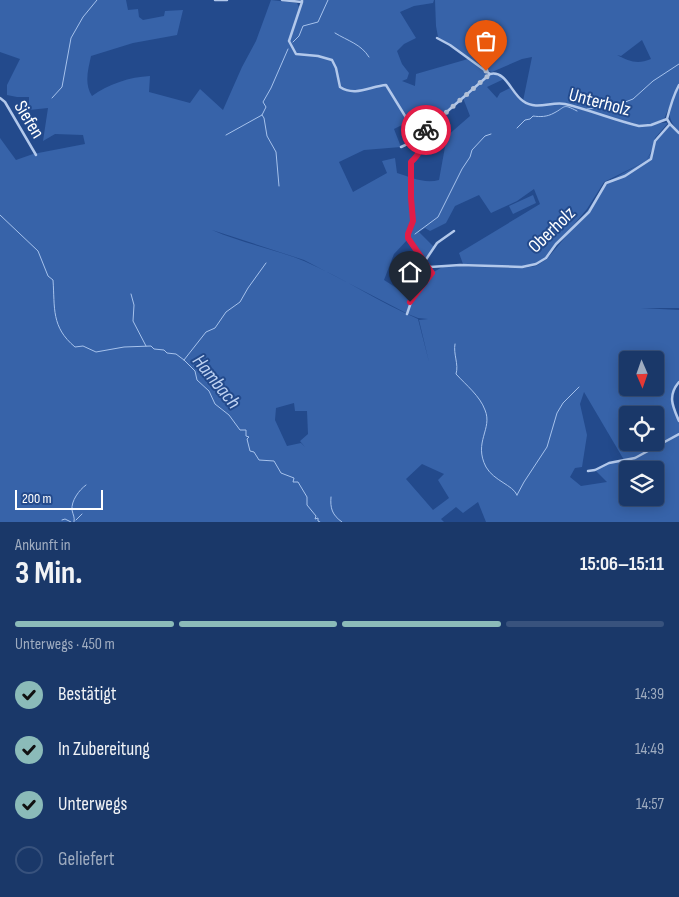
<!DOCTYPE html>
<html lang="de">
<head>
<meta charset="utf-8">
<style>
	body { margin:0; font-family:"Sofia Sans Condensed",sans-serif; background:#233f6f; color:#f1f3f6; height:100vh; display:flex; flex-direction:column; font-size:19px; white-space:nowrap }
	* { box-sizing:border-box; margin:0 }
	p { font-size:16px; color:#9facc0 }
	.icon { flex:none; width:28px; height:28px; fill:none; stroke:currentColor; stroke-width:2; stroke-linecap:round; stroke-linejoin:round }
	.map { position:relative; height:522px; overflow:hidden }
	.sheet { display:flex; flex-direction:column; background:#1a3869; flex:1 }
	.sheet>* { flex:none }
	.needle { width:32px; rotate:178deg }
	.fabs { position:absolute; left:619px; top:351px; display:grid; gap:10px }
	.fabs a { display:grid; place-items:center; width:45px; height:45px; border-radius:5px; background:#1a3869; box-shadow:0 2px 12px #0003,0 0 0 1px #38527d; font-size:25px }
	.scale { position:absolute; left:15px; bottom:12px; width:88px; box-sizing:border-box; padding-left:5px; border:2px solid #fff; border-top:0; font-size:14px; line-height:18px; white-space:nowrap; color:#fff; -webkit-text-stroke:4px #234a8c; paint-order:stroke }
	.pin { position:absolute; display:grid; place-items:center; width:42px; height:42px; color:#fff; margin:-51px -21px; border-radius:50% 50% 50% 0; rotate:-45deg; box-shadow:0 0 5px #0007 }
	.pin .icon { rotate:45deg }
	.courier { position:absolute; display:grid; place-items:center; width:50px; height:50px; margin:-25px; border:4px solid #e11d48; border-radius:50%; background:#fff; color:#222; box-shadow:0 1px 6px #0007 }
	.head em { font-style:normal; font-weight:700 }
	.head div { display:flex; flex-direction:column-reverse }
	.head { display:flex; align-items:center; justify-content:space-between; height:85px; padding:0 15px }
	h1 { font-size:32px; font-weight:700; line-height:38px }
	.bar { display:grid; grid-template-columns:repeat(4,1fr); gap:8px 5px; align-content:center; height:60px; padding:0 15px }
	.bar i { height:6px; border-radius:4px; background:#38527d }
	.bar .current { background:#8bbbb9 }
	.bar p { grid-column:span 4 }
	ol { padding:0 15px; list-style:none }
	li { display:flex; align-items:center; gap:15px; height:55px }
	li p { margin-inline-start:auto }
	li .icon { padding:5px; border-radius:50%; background:#8bbbb9; color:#111; stroke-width:4 }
	li:last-child { color:#9facc0 }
	li i { width:28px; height:28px; border:2px solid #38527d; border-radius:50% }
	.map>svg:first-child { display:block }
	.green { fill:#3763a9; fill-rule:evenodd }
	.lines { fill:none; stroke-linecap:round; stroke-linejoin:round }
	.stream { stroke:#a6c2ec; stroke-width:1 }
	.minor { stroke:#b2c8eb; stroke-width:2.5 }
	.done { stroke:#b2c0d7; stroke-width:5; stroke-dasharray:0 9 }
	.route { stroke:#e11d48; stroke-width:6 }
	.labels { text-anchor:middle; stroke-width:4; stroke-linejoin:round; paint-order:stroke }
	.street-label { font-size:19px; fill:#fff; stroke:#234a8c }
	.water-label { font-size:20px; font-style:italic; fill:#bed2f2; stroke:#234a8c }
</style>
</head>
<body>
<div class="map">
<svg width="679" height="522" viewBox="0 0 679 522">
	<rect width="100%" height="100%" fill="#234a8c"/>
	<path class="green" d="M0,0H126L128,10L138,9L139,17L143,20L164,16L165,11L183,10L177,35L133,43L91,56C88,70 84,84 92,96C108,84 130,77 150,76L149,92L190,103L200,89L223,110L242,67L256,41L271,0L297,3L299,7L303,0H434L433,3L414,6L400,12L416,38L404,44L397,51L402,64L409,73L407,79L402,81L415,86L416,74L468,59L487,73V75L418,136L410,121L394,129L401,147L364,150L339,162L353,192L387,173L382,161L395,158L397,173C410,177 424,184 439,180L447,136L470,116L463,98L490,75L498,74L504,79L487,87L497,98L500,93L510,88L519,99L528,103L523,101L532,57L522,59L492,72L489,71L438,37L436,26L435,0H679V84L664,119L651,124L640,125L562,104L638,126C648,127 658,122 668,123L655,138L652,150L646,161L653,150L656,138L669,126H671L679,134V308H641L679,310V382C668,397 672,407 679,422V522H486L478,502L463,513L456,507L441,519L444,522H0V138L16,160L33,154L85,144L83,135L55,134L43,141L48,108L29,110V97H17L7,95V85L20,59L0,52ZM642,40L651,59C637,65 629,61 617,55L621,56ZM644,162L605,183L588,210L547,259L536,266L523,268L444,266L432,273L411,302L408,314L418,318L428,319L419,320L429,362L418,319C379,302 343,278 304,261C274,249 242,243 212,230L304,260L406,313L410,302L417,291L410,287L406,294L384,280L394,254L409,238L425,260L434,247L419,232L425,228L430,231L446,223L455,206L479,195L491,213L517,201L534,189L540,204L459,253L463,264L522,267L536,265L546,258L587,209L604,182ZM628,360H655V388H628ZM584,392L624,460L610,463L595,470L607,482L581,486L570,477L575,468L582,467L587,435L580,404ZM294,403L295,411H307L308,434L300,441L305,447L301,443L287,446L275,420L276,408ZM628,415H655V442H628ZM422,464L444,474L438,480L449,498L433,510L406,479ZM628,470H655V498H628Z
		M679,87V132C663,114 670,107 679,87Z
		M533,195L536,203L513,214L509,206Z"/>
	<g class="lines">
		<path class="stream" d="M335,33C348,41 361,44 369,57
			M293,42L299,36L303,26L318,22L328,0
			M52,98L62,87L71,38L83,17L97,0
			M587,109L597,108L608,101L620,104L633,99L653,81L679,64
			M262,115L264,118L267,136L276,152L279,186
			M517,128L525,120L530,119L533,116C540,117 547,117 554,113C566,107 562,103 577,111
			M226,135L262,115L266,107L263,102L271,88L288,49
			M0,215L38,251L48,276L53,280C55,308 51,327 75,347L83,346L96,352L124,347L151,346L154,349L164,350L167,353L176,354L184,360L195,371L197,380L209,391L215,404L229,415L240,430H246V436L249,437L247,439L250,451L254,452L259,460L274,461L281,473L294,478L293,482H298L307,497V505L316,516L315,519L318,518V521L320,522
			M415,234L438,217L462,169L470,157L472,150L485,136L491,134
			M131,294L134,305L133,321L146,346
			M455,344C453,354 459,364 456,374C466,385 480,396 485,410C493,429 473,442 486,467C494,481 513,485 517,495
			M184,360L206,332L215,328L226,312L240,302L248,288L266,263
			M517,495L524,482L547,447L557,413L563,403L579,387
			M331,497C330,508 332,515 342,522
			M62,520L65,519L71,522
			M76,520L82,514
			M74,522C75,517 73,515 72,510C71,501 79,490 86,485"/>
		<path class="minor" d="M215,0H227
			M282,0L302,2V0
			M302,2L289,41L296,54L318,56L332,60L336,68L340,87C355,97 371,86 386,85L418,137
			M437,38L450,45L490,74
			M0,98L5,102L36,155
			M670,124L679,133
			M401,147L414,141L418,142
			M425,261L437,243L454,231
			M430,267L460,265L522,267L536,264L546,258L556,244L589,212L606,183L625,176L651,159L655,141L670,124L667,119C670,107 673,96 679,85
			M407,314L412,299L432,273L408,238V234L413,221L411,198V162C422,152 419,150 418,137L490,74C506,70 511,93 523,101C537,111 551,101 565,104C590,110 614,120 639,126L651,125L667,119
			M679,382C667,396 673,407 679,421
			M588,471L595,470L609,463L635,458L679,434"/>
	</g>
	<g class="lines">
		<path class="done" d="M426,130L490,74L486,71"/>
		<path class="route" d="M410,302L432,273L408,238V234L413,221L411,198V162C422,152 419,150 418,137L426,130"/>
	</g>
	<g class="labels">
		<g class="street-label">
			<text transform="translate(600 101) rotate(15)" y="7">Unterholz</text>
			<text transform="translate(30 119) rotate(59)" y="7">Siefen</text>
			<text transform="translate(551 229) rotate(-44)" y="7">Oberholz</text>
		</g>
		<g class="water-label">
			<text transform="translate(217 381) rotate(51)" y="7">Hambach</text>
		</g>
	</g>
</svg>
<div class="fabs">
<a><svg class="needle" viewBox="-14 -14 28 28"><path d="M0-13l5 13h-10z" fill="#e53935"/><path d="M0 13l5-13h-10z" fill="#9facc0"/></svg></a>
<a><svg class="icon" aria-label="locate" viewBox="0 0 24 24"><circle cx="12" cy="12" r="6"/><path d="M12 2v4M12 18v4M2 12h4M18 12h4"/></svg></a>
<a><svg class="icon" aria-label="layers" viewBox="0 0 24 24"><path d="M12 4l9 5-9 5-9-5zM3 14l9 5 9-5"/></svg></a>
</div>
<div class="scale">200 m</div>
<div class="pin" style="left:486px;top:71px;background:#ea580c"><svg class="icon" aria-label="bag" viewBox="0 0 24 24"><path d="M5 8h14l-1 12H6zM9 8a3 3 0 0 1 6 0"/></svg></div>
<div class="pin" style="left:410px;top:302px;background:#1f2937"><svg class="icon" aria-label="home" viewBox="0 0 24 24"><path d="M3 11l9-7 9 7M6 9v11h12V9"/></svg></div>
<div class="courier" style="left:426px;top:130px"><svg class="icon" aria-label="bike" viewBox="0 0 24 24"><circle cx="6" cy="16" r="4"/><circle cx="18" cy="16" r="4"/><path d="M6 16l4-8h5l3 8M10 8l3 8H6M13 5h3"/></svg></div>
</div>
<section class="sheet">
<div class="head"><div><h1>3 Min.</h1><p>Ankunft in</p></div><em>15:06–15:11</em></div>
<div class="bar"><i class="current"></i><i class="current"></i><i class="current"></i><i></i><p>Unterwegs · 450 m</p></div>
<ol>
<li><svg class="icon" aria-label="check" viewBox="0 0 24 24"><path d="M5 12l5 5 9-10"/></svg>Bestätigt<p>14:39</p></li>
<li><svg class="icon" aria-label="check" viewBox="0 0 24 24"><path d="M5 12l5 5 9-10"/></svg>In Zubereitung<p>14:49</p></li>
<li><svg class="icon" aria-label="check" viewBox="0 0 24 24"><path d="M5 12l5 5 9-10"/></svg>Unterwegs<p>14:57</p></li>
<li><i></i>Geliefert</li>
</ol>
</section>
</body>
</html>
